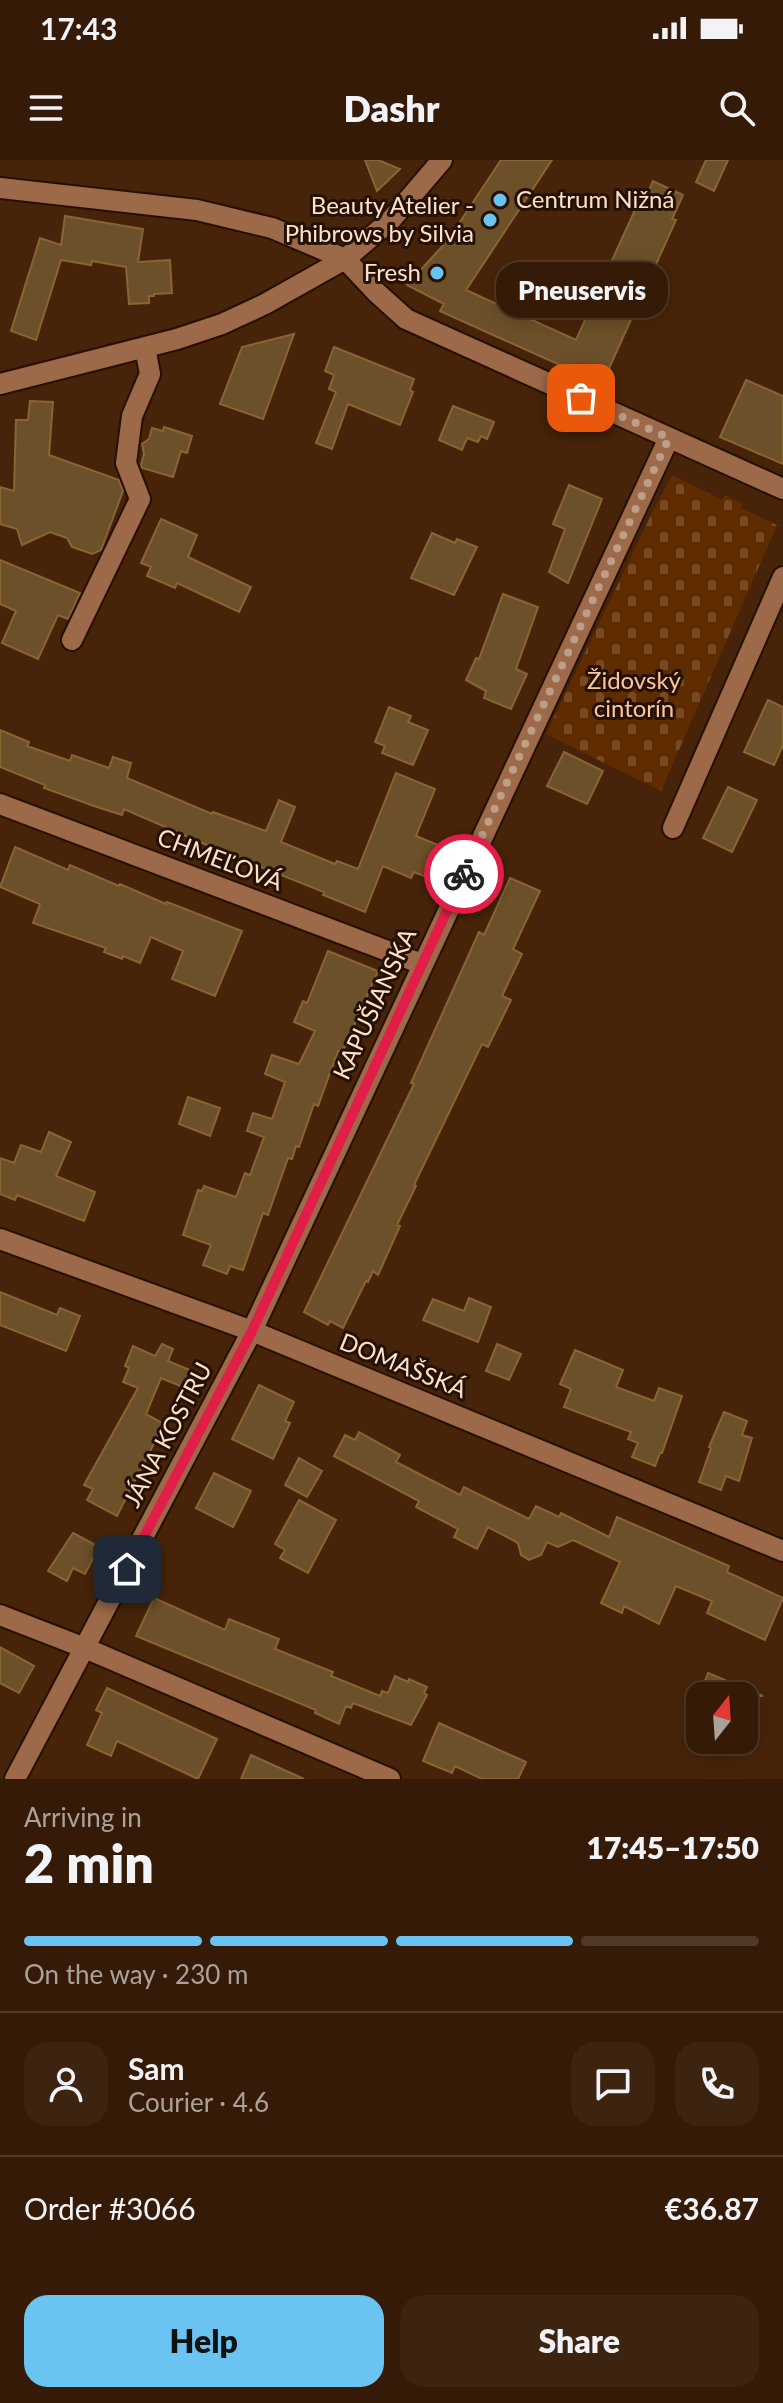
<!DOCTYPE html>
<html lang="en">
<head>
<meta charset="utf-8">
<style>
	body { margin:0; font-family:Lato,sans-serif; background:#3d2411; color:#f1f3f6; height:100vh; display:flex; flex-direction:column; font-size:30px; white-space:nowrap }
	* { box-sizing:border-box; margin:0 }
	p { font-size:26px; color:#aaa19b }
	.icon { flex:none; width:44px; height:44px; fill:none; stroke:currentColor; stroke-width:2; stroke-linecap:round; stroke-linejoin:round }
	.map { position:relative; height:1619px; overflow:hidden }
	.sheet { display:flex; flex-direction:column; background:#351b07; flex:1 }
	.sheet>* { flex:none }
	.needle { width:52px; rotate:17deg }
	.controls { position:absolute; left:686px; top:1522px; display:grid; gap:16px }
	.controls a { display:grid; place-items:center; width:72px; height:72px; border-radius:16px; background:#351b07; box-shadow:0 4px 20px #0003,0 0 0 2px #4f3928; font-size:40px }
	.pin { position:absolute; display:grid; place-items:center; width:68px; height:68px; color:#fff; margin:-34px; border-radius:16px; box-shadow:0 4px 12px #0006 }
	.courier { position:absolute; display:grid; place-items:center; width:80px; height:80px; margin:-40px; border:6px solid #e11d48; border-radius:50%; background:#fff; color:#222; box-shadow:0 2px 10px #0007 }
	.bubble { position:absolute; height:56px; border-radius:24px; background:#351b07; box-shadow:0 4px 20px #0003,0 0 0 2px #4f3928; font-size:26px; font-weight:800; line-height:56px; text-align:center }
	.summary em { font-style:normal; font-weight:800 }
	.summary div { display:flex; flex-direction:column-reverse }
	.summary { display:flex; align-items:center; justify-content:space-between; height:136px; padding:0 24px }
	h1 { font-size:52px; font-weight:800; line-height:60px }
	.bar { display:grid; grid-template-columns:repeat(4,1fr); gap:12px 8px; align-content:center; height:96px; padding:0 24px }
	.bar i { height:10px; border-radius:6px; background:#4f3928 }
	.bar .current { background:#6bc3f2 }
	.bar p { grid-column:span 4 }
	.line { display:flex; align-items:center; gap:20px; padding:0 24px; border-top:2px solid #4f3928 }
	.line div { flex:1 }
	.round { display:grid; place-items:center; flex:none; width:84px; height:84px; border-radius:24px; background:#3d2411 }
	.cta { display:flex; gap:16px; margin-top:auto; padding:16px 24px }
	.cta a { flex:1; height:92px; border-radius:24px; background:#6bc3f2; color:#111; font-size:32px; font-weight:800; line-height:92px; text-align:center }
	.cta a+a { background:#3d2411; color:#f1f3f6 }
	.status { display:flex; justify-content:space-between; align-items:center; height:56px; padding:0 40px; background:#351b07; direction:ltr }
	.status svg { height:22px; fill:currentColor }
	header { display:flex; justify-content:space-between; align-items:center; height:104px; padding:0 24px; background:#351b07; font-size:36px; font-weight:800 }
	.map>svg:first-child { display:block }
	.cemetery { fill:url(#cemetery-stones) }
	.building { fill:#6c5029; stroke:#896533; stroke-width:2 }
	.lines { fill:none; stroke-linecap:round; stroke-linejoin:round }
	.street-casing { stroke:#270f01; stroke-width:24 }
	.street { stroke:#9c6a48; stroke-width:20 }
	.done { stroke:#bd9e89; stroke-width:8; stroke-dasharray:0 14.4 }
	.route { stroke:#e11d48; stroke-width:10 }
	.poi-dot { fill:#6bc3f2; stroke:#241104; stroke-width:3 }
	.labels { text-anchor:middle; stroke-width:6; stroke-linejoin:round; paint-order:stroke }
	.poi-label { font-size:24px; fill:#fde0ce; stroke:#241104; text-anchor:end }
	.park-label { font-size:24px; fill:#fcc5a2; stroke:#241104 }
	.street-label { font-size:24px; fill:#fde0ce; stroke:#241104 }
</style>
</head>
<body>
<div class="status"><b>17:43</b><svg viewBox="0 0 49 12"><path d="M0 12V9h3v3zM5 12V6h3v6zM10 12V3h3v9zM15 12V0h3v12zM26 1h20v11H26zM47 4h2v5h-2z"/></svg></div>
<header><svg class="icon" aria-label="menu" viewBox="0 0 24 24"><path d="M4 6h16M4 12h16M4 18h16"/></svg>Dashr<svg class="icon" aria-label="search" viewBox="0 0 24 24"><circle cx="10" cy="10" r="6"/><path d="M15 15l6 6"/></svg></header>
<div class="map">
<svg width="783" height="1619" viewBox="0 0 783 1619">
	<defs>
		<pattern id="cemetery-stones" width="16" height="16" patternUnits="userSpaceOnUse" patternTransform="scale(2)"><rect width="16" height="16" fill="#5f2c00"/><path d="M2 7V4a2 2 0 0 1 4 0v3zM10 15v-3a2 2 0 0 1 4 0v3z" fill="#774a24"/></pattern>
	</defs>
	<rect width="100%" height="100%" fill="#472409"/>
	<path class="cemetery" d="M672,315L722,340L725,335L743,344L741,348L777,365L661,631L546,574L653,351Z"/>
	<path class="building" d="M365,0H378L400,9L377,31Z
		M501,0H552L466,130L576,180L638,43L642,45L653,21L683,35L672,59L676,60L602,224L440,151L444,144L407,125L448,80Z
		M706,0H728L714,31L696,22Z
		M65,56L143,69L138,102L170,100L172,133L154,134V136H149V143L129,144L126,107L92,101L91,105L61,100L36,180L11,171L40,78L61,85Z
		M294,174L263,259L220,244L242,187Z
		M334,187L414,219L410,230L413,232L400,265L348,244L332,289L316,283L336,232L329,229L334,215L325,211Z
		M746,220L783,236V304L720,277Z
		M30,241L53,242L49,295L119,320L123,331L101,390L92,394L72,387L67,378L50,372L22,385L17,369L0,364V327L14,331L16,260H28Z
		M453,246L494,262L487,279L481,276L478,282L467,278L462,290L439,280Z
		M164,267L192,276L187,293L181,291L173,317L142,308L141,305L144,294L142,284L149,279L152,268L163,271Z
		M569,325L602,339L568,423L549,412L565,369L553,364Z
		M161,359L197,375L188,397L251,427L239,452L177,423L175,428L147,416L151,407L141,403Z
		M432,373L455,383L457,379L477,387L454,435L411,418Z
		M0,400L80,433L68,459L58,455L38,499L2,483L16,451L0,444Z
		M503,434L538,447L516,509L527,514L511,549L484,538L486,531L466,520L476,498L479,499Z
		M768,540L783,547V585L774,605L744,592Z
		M389,547L411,556L408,562L428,570L413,605L382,593L385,586L375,582Z
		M0,570L29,582L27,586L70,601L72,595L109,608L113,597L131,603L127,618L212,654L213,652L266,671L279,640L295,647L281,682L335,704L337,701L358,709L396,613L435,629L416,676L438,685L426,717L414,712L411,718L383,706L365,752L323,735L324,732L223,692L124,649L122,655L94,646L44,628L45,625L0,607Z
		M564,592L603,611L587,644L547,626Z
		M728,627L757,640L732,692L703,678Z
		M15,687L68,710L70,705L119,726L120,724L166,744L167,742L242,771L215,836L172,819L183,791L151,777L140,803L123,796L122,799L104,792L106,788L33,763L40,744L0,727Z
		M510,718L540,731L513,789L522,794L502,836L511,840L488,887L482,884L414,1025L416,1026L397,1065L400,1066L378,1115L373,1111L368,1122L366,1121L343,1168L330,1161L328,1165L304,1152L414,924L411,923L479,772L484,775Z
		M328,791L378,811L342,893L338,891L318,946L314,944L299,987L296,986L292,999L288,998L268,1055L263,1053L243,1110L230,1106L227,1114L203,1105L211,1085L183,1075L198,1030L202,1031L204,1026L236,1037L245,1013L250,1015L264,977L247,971L253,953L272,959L285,922L265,914L272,895L299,904L315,871L294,862L303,841L307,843Z
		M188,937L220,948L210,976L179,964Z
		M49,972L71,982L56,1016L95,1032L84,1061L17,1035L15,1040L0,1034V998L14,1003L21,985L41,992Z
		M0,1132L57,1155L60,1148L80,1156L66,1191L0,1165Z
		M469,1138L491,1147L478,1182L423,1160L433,1139L464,1151Z
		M162,1184L173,1189L168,1201L192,1211L185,1228L161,1218L146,1254L164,1264L117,1356L87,1340L93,1329L84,1325L138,1228L123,1222L129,1208L125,1206L133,1186L155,1196Z
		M497,1184L521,1194L509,1220L486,1211Z
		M575,1190L623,1210L616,1227L654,1241L659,1228L682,1236L662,1293H660L655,1306L632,1297L638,1283L628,1279L631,1272L564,1247L571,1229L560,1224Z
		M259,1225L294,1242L285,1261L290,1263L273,1299L232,1279Z
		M724,1252L747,1261L742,1275L752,1278L739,1321L726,1316L721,1330L699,1322L711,1288L709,1287Z
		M359,1272L400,1295L396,1302L460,1335L464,1327L529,1359L536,1346L559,1357L561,1353L609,1377L617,1357L729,1406L727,1412L783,1438L765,1480L707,1453L712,1441L676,1426L659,1464L624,1446L622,1453L601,1443L620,1402L573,1380L558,1387L547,1382L541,1395L529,1400L521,1395L518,1383L488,1367L477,1389L454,1377L458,1369L416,1347L419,1341L334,1296L345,1275L355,1280Z
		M299,1298L322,1311L307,1337L285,1325Z
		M214,1313L251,1331L233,1367L196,1348Z
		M299,1340L336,1360L308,1413L280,1398L285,1390L275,1384Z
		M73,1373L99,1387L85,1414L73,1408L67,1421L48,1411Z
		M154,1438L225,1470L229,1459L279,1479L275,1489L333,1512L331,1516L380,1536L382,1531L388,1533L395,1516L408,1522L409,1519L427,1527L424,1533L427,1535L411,1565L353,1543L351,1548L346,1546L339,1564L315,1553L316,1550L136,1476Z
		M0,1487L34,1506L19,1533L0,1523Z
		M708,1513L763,1536H699Z
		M107,1528L217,1579L198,1619L117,1581L111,1596L87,1585L102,1553L96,1550Z
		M439,1563L526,1602L518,1619H482L455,1606L452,1613L423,1601Z
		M251,1595L304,1619H241Z"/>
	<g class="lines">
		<defs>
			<path id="street" d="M0,28L197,50L272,68L345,99L376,132L406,159L783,329
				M0,224L177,179L222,164L265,144L345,99L390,61L442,0
				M72,480L140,339L126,303L132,256L150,214L145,187
				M0,644L422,804
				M673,668L783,417
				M0,1079L252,1171L783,1391
				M0,1455L85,1488L390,1619
				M15,1619L252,1171L669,278"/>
		</defs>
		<use href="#street" class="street-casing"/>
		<use href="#street" class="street"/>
	</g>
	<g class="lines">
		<path class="done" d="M464,714L669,278L581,238"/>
		<path class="route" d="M127,1409L252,1171L464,714"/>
	</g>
	<g class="poi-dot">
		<circle cx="500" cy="40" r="8"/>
		<circle cx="490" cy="60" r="8"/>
		<circle cx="437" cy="113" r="8"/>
	</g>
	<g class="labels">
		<g class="poi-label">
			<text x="516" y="48" text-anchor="start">Centrum Nižná</text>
			<text x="474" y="54">Beauty Atelier -<tspan x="474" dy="28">Phibrows by Silvia</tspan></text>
			<text x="421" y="121">Fresh</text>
		</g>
		<g class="park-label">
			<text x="634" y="529">Židovský<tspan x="634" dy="28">cintorín</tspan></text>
		</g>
		<g class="street-label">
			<text transform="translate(220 700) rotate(21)" y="8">CHMEĽOVÁ</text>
			<text transform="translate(375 844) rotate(-65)" y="8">KAPUŠIANSKA</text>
			<text transform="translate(403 1206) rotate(22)" y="8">DOMAŠSKÁ</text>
			<text transform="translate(168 1275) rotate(-62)" y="8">JÁNA KOSTRU</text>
		</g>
	</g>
</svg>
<div class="controls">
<a><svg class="needle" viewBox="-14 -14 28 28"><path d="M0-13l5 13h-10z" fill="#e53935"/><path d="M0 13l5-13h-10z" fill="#aaa19b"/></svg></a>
</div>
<div class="pin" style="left:581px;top:238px;background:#ea580c"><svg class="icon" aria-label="bag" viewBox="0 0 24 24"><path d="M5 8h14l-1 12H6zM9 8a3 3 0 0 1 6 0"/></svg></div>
<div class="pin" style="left:127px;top:1409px;background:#1f2937"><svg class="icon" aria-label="home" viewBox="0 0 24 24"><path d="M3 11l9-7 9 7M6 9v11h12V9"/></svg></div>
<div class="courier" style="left:464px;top:714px"><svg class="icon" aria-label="bike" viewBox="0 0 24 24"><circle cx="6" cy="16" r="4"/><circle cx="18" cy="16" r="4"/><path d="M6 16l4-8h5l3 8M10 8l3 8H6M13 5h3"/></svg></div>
<div class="bubble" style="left:496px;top:102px;width:172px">Pneuservis</div>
</div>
<section class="sheet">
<div class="summary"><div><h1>2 min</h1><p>Arriving in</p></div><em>17:45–17:50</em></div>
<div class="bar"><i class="current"></i><i class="current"></i><i class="current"></i><i></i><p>On the way · 230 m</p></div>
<div class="line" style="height:144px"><a class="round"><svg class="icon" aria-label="person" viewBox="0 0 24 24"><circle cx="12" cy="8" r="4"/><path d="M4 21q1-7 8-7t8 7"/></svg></a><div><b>Sam</b><p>Courier · 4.6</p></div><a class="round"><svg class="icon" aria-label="chat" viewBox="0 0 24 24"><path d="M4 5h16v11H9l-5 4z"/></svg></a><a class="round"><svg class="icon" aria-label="phone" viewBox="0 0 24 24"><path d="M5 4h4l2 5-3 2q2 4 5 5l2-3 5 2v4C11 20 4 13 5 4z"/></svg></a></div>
<div class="line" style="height:104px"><div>Order #3066</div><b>€36.87</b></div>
<div class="cta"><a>Help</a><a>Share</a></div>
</section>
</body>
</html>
